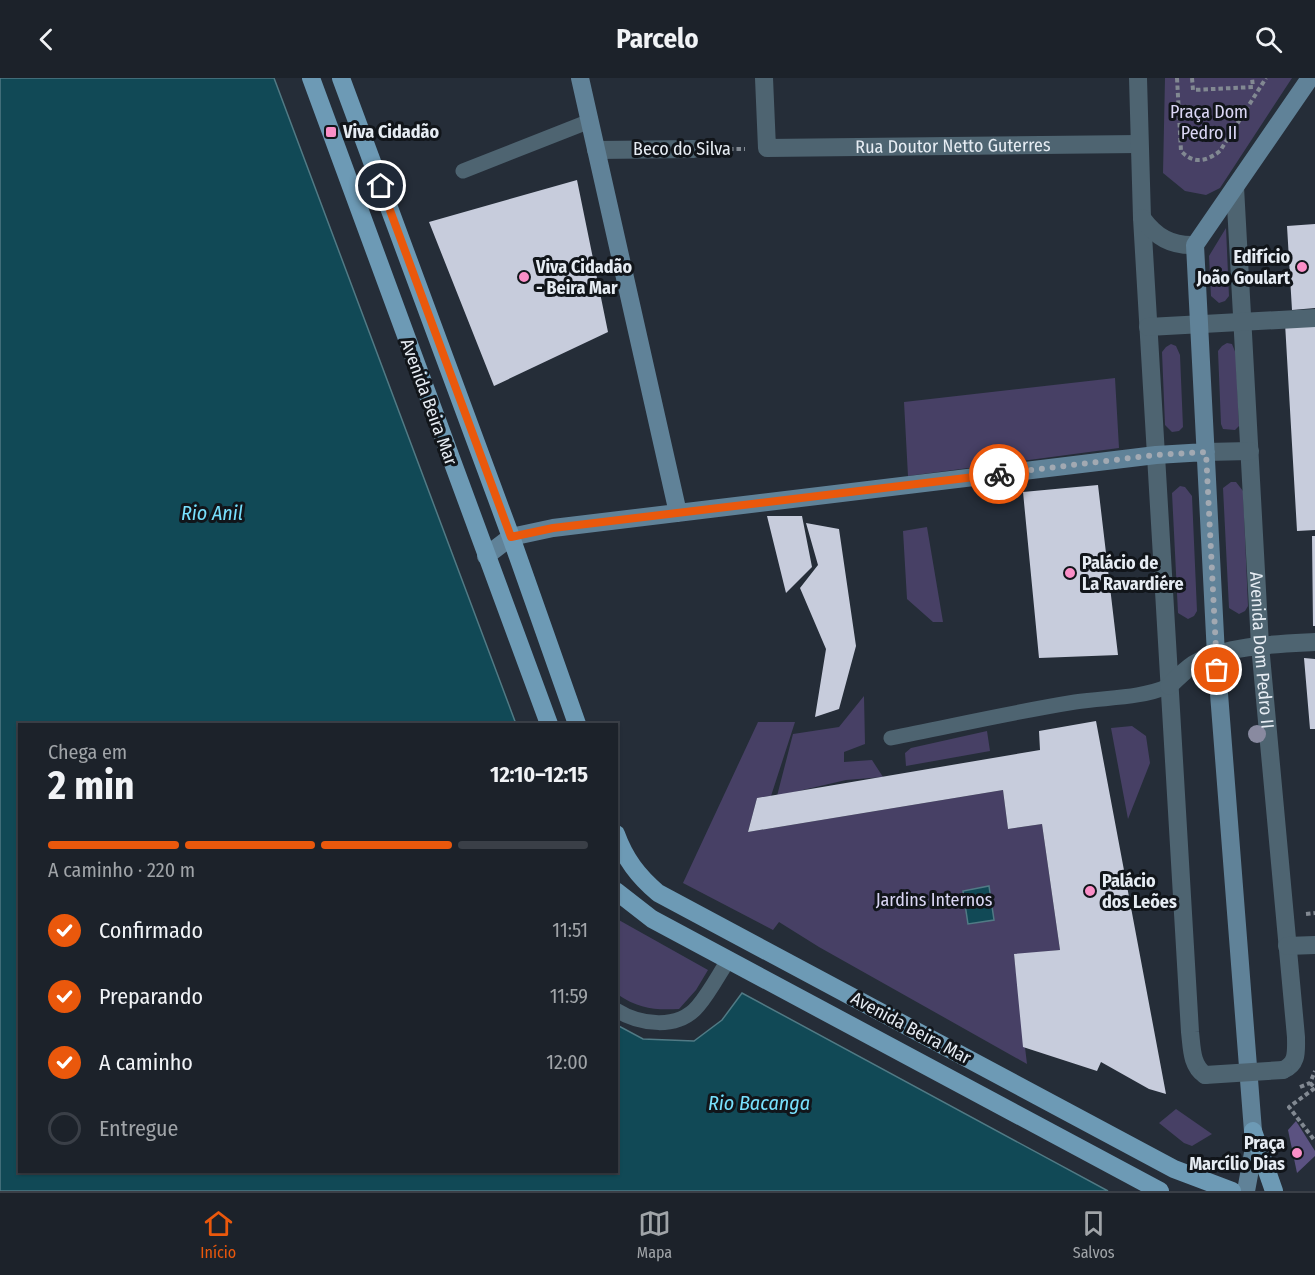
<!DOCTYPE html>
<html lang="pt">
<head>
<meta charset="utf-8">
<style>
	body { margin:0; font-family:"Fira Sans Condensed",sans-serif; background:#292f36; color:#f1f3f6; height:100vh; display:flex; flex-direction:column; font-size:22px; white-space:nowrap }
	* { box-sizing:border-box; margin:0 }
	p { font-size:20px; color:#a0a4a8 }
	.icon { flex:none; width:33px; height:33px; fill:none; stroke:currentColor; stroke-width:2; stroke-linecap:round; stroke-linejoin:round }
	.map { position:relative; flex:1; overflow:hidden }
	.drawer { position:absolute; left:18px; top:645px; width:600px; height:450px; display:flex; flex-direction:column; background:#1c222a; border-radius:0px; box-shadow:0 2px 4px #0004,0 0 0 2px #3a3f47 }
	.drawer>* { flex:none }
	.pin { position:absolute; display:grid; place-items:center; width:51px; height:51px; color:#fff; margin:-26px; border:3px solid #fff; border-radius:50%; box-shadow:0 2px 6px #0007 }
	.courier { position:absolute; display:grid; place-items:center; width:60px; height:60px; margin:-30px; border:4px solid #ea580c; border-radius:50%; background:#fff; color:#222; box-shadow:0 2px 8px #0007 }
	.overview em { font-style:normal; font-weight:700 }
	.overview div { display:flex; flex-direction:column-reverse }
	.overview { display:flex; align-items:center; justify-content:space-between; height:102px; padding:0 30px }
	h1 { font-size:39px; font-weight:700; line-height:45px }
	.bar { display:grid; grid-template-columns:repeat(4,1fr); gap:9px 6px; align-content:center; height:72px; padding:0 30px }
	.bar i { height:8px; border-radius:4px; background:#3a3f47 }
	.bar .on { background:#ea580c }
	.bar p { grid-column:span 4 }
	ol { padding:0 30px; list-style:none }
	li { display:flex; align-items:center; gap:18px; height:66px }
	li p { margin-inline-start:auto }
	li .icon { padding:6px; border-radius:50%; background:#ea580c; color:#fff; stroke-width:4 }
	li:last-child { color:#a0a4a8 }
	li i { width:33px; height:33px; border:3px solid #3a3f47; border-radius:50% }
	header { display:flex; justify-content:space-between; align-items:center; height:78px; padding:0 30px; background:#1c222a; font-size:27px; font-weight:700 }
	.dock { display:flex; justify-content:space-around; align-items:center; height:84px; border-top:2px solid #3a3f47; background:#1c222a; font-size:16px; color:#a0a4a8 }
	.dock a { display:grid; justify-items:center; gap:3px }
	.dock .on { color:#ea580c }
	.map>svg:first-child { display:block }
	.green { fill:#474065 }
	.forest { fill:#5b5281 }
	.water { fill:#114956; stroke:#517a85; stroke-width:1.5 }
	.building { fill:#c7ccdc }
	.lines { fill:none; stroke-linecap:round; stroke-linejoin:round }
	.path { stroke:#828992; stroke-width:4; stroke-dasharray:4.5 3; stroke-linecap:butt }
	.lane { stroke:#4e6471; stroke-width:15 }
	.street { stroke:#4e6471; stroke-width:18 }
	.secondary { stroke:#608298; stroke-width:18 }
	.primary { stroke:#6d9ab5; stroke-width:18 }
	.street-bridge { stroke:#4e6471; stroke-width:18 }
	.tree { fill:#898aa0 }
	.done { stroke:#a2a9b2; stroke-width:6; stroke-dasharray:0 10.8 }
	.route { stroke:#ea580c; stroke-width:8 }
	.poi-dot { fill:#fa8fc7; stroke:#11151a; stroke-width:2 }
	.labels { text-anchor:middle; stroke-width:6; stroke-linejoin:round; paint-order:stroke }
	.park-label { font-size:18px; fill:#dbd7f5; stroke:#11151a }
	.poi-label { font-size:18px; font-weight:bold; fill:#e6ecf3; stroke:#11151a; text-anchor:start }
	.street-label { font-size:18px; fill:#e6ecf3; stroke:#11151a }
	.water-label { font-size:20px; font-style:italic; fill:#78e1fe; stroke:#11151a }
</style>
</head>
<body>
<header><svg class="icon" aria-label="back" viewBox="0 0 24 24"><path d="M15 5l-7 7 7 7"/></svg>Parcelo<svg class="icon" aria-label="search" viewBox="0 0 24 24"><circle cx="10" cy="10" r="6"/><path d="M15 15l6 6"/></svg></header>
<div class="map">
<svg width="1315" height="1113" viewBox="0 0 1315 1113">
	<rect width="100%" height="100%" fill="#252d38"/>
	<path class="green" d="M1165,0H1292L1220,110L1206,117L1185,113L1163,95Z
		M1226,150L1229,218L1225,223L1219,225L1211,218L1209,178Z
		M1227,265L1232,266L1236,276L1239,348L1235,352L1223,351L1221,346L1218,273L1222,268Z
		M1171,266L1176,268L1180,277L1183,349L1179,353L1172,354L1165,347L1162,274L1166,269Z
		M1115,300L1119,370L908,398L904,324Z
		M1231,404H1236L1243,413L1248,528L1245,533L1239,536L1229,530L1223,410Z
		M1180,408L1185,409L1192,418L1197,533L1194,538L1188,541L1178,535L1172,415Z
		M927,449L943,544H933L907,521L903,453Z
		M864,618L865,666L844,674V684L872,682L883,699L846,702L777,718L793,656L839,649Z
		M758,644H795L771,718L757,720L748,754L1003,712L1008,751L1042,746L1060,872L1014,877L1027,986L819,869L779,844L773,852L683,805Z
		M1132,648L1146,658L1150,685L1128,741L1111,650Z
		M987,653L990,673L906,688L905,675L911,670Z
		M617,841L708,892L696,912L679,931C654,932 639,931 617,916Z
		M1176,1031L1212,1056L1192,1068L1184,1065L1159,1045Z"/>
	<path class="forest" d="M1296,1043L1315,1073V1078L1297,1095L1288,1052Z"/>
	<path class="water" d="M0,0H274L516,646H20V1094H616L617,947L643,961L694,963L722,942L742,915L1108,1113H0Z
		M989,808L994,842L968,846L963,813Z"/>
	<path class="building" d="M577,102L608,254L494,308L429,144Z
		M1315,146V230L1292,232L1287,148Z
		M1315,244V452L1297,453L1285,245Z
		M1098,407L1118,577L1039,580L1023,414Z
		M767,438H802L812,489L786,515Z
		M806,445L839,451L856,568L839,631L815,639L826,571L800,510L818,487Z
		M1312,458H1315V548H1313Z
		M1304,580L1315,581V651H1310Z
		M1096,643L1166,1016L1149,1011L1101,984L1097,993L1023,969L1014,876L1060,872L1042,746L1008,751L1003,712L748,754L757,720L1040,672L1039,653Z"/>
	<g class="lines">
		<path class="path" d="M1177,0L1181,73C1193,86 1206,84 1220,73L1266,0
			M1192,0L1193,12L1253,9L1252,0
			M714,71H745
			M1306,836L1315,835
			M1310,1005L1315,1010L1289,1029L1315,1063
			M1300,1009L1310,1005L1315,993"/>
		<path class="lane" d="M463,93L590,43
			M891,660C952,648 1013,634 1075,624C1107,619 1139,621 1169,608
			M616,932C640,947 678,952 698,928C710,914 719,896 729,881"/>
		<g class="street">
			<path id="s1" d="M764,0L767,70L1139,66"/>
			<path d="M1138,0L1142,140L1190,954C1192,970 1191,987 1205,997"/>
			<path d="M596,72L694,71"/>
			<path id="s2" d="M1235,109L1260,567L1296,959C1296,973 1298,986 1283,992"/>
			<path d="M1142,140C1156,159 1171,168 1195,167"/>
			<path d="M1148,249L1315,240"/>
			<path d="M1206,374L1250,373"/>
			<path d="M1169,608C1177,600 1185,592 1194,586C1227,567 1278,566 1315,564"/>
			<path d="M1287,868L1315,867"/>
		</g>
		<path class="secondary" d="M580,0L678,435
			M486,478L511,459L553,450L1156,377L1206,374
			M1246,1113L1253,1075V1053L1216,577L1195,167L1310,0"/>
		<path class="primary" d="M311,0L549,646
			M341,0L511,459L577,646
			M616,756C625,781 638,798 658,815L1174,1091L1232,1113
			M616,813L652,841L1160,1113
			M1253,1053L1274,1113"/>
		<path class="street-bridge" d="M1205,997L1283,992"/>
	</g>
	<circle class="tree" cx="1257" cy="656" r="9"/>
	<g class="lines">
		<path class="done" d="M999,396L1155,377L1206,374L1217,592"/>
		<path class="route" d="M381,108L511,459L553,450L999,396"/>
	</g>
	<g class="poi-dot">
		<rect x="325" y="48" width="12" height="12" rx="3"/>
		<circle cx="1302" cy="189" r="6"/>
		<circle cx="524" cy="199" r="6"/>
		<circle cx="1070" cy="495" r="6"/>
		<circle cx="1090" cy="813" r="6"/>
		<circle cx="1297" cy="1075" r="6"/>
	</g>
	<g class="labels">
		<g class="park-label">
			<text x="1209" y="40">Praça Dom<tspan x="1209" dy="21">Pedro II</tspan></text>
			<text x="934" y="828">Jardins Internos</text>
		</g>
		<g class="poi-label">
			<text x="343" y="60">Viva Cidadão</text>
			<text x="1290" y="185" text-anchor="end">Edifício<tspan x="1290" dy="21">João Goulart</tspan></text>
			<text x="536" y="195">Viva Cidadão<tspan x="536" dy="21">- Beira Mar</tspan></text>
			<text x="1082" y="491">Palácio de<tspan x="1082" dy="21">La Ravardiére</tspan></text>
			<text x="1102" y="809">Palácio<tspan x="1102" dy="21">dos Leões</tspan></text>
			<text x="1285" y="1071" text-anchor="end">Praça<tspan x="1285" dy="21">Marcílio Dias</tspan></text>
		</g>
		<g class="street-label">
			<text dy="6" stroke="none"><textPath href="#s1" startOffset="256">Rua Doutor Netto Guterres</textPath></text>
			<text x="682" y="77">Beco do Silva</text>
			<text transform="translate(429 324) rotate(70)" y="6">Avenida Beira Mar</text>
			<text dy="6" stroke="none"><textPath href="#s2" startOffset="464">Avenida Dom Pedro II</textPath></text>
			<text transform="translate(911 950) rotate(28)" y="6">Avenida Beira Mar</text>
		</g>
		<g class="water-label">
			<text x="212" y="442">Rio Anil</text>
			<text x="759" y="1032">Rio Bacanga</text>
		</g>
	</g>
</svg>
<div class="pin" style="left:1217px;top:592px;background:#ea580c"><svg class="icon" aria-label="bag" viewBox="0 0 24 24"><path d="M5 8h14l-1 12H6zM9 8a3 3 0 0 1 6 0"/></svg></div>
<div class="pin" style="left:381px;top:108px;background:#1f2937"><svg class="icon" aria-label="home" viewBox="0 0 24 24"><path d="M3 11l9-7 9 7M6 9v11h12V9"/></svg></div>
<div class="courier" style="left:999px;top:396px"><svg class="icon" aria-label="bike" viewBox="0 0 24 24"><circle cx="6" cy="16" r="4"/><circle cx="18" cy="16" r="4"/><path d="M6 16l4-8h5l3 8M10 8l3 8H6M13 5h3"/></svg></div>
<section class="drawer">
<div class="overview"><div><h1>2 min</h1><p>Chega em</p></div><em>12:10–12:15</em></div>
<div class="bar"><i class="on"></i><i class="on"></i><i class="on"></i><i></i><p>A caminho · 220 m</p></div>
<ol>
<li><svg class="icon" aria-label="check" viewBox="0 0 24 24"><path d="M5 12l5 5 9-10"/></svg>Confirmado<p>11:51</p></li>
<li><svg class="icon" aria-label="check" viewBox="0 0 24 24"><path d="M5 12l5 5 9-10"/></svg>Preparando<p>11:59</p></li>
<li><svg class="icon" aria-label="check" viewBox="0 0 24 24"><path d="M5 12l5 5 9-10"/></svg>A caminho<p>12:00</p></li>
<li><i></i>Entregue</li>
</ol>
</section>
</div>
<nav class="dock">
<a class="on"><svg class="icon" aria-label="home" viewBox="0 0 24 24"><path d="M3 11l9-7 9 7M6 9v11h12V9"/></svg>Início</a>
<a><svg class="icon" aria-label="map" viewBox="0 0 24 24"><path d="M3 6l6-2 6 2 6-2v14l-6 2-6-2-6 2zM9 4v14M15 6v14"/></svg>Mapa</a>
<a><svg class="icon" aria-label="saved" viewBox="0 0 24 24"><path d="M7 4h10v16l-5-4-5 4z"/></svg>Salvos</a>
</nav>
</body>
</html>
